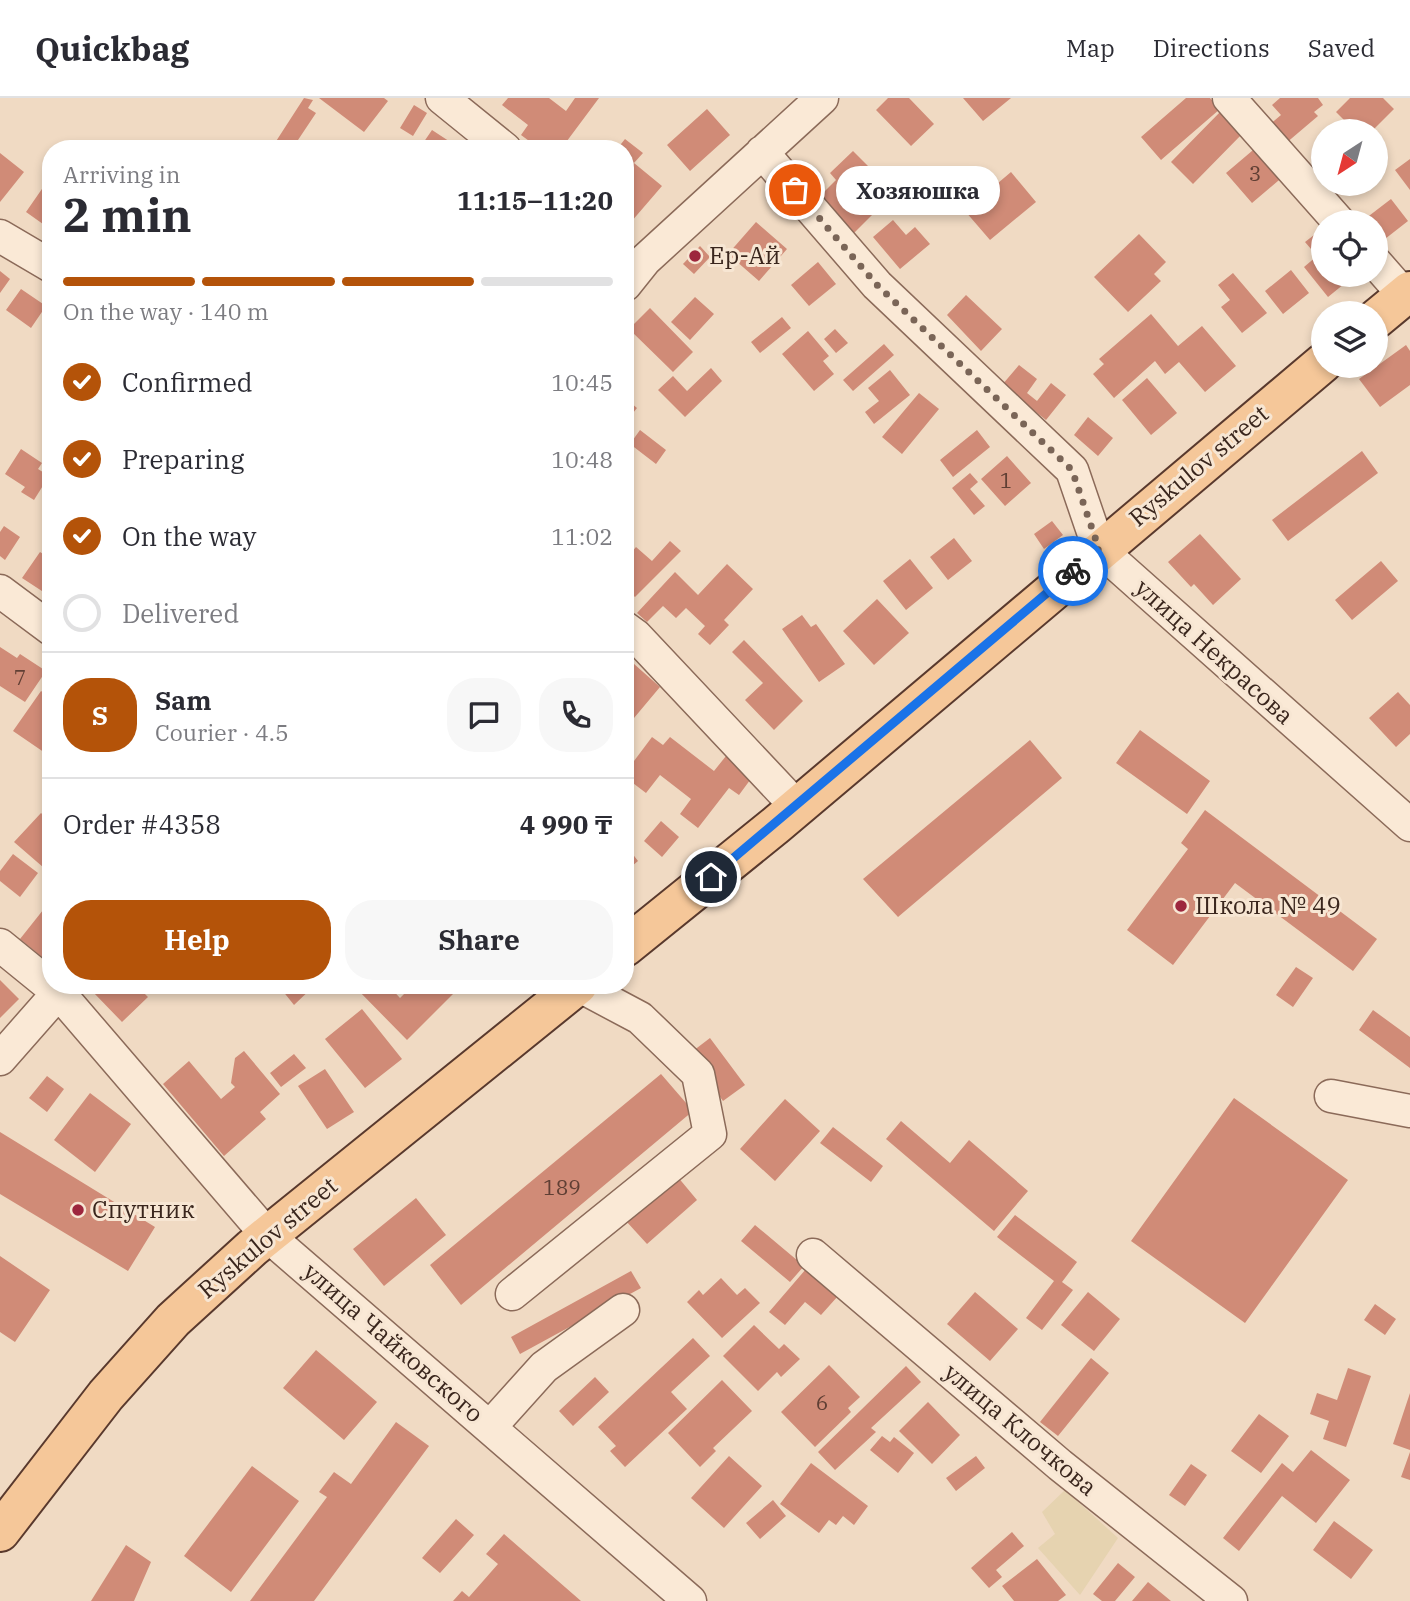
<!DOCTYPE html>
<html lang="en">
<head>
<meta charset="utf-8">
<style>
	body { margin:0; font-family:"IBM Plex Serif",serif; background:#f7f7f7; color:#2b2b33; height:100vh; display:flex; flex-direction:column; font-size:26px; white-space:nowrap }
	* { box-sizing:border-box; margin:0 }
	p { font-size:23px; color:#7c7c81 }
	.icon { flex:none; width:38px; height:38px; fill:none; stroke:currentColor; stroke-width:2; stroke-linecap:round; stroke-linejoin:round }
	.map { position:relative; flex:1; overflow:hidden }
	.sheet { position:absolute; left:42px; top:42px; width:592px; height:854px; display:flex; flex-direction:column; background:#fff; border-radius:28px; box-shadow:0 4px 10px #0003 }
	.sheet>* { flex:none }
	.needle { width:46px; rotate:216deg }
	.fabs { position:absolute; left:1311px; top:21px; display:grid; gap:14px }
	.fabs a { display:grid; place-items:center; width:77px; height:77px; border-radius:50%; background:#fff; box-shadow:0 4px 10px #0003; font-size:35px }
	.pin { position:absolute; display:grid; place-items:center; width:60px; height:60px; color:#fff; margin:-30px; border:4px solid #fff; border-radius:50%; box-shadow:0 2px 7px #0007 }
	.courier { position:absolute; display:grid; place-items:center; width:70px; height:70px; margin:-35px; border:5px solid #1a73e8; border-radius:50%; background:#fff; color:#222; box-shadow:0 2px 9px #0007 }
	.bubble { position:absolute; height:49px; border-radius:24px; background:#fff; box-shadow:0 4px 10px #0003; font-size:23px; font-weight:700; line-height:49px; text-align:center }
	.head em { font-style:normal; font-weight:700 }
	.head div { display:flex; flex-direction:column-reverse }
	.head { display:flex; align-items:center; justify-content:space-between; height:119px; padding:0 21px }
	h1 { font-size:46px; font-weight:700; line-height:52px }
	.bar { display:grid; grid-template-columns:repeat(4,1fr); gap:10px 7px; align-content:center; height:84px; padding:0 21px }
	.bar i { height:9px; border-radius:5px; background:#e1e1e2 }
	.bar .active { background:#b45309 }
	.bar p { grid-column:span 4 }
	.line { display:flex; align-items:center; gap:18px; padding:0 21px; border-top:2px solid #e1e1e2 }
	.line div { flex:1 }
	.round { display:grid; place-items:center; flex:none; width:74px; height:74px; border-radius:28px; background:#f7f7f7 }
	ol { padding:0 21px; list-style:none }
	li { display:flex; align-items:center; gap:21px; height:77px }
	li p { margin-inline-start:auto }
	li .icon { padding:7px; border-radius:50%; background:#b45309; color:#fff; stroke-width:4 }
	li:last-child { color:#7c7c81 }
	li i { width:38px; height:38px; border:4px solid #e1e1e2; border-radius:50% }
	.button { display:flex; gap:14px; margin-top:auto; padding:14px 21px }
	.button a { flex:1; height:80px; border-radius:28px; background:#b45309; color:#fff; font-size:28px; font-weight:700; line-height:80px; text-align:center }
	.button a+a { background:#f7f7f7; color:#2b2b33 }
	header { display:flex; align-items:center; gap:42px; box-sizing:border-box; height:98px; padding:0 35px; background:#fff; border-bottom:2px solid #e1e1e2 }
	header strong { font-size:33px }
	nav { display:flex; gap:38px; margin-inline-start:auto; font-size:24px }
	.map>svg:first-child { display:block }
	.farmland { fill:#e6d3b0 }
	.building { fill:#d08b77 }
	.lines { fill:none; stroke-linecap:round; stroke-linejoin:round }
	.minor-casing { stroke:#8b6a59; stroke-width:35 }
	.major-casing { stroke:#59392d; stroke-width:42 }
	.minor { stroke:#fae9d6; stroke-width:32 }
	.major { stroke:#f5c799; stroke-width:38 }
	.done { stroke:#7a6557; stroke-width:7; stroke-dasharray:0 12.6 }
	.route { stroke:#1a73e8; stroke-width:9 }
	.poi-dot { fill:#9d263d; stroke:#f7e6d3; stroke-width:2.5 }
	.labels { text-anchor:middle; stroke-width:6; stroke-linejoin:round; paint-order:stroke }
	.number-label { font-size:21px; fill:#603f34 }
	.poi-label { font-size:24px; fill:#3a261d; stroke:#f7e6d3; text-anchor:start }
	.street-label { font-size:24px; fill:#3a261d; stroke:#f7e6d3 }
</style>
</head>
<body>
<header>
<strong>Quickbag</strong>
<nav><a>Map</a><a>Directions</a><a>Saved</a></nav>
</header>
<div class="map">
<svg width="1410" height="1503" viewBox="0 0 1410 1503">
	<rect width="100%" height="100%" fill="#f0dac3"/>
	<path class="farmland" d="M1065,1392L1118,1440L1080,1497L1038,1450L1055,1436L1042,1414Z"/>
	<path class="building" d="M304,0L313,2L308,10L316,15L292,51H271Z
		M319,0H384L388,3L364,34Z
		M508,0H549L566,13L575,0H599L561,51H540L521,37L528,27L502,7Z
		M888,0H909L934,26L911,48L876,12Z
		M963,0H1011L983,23Z
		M1186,0H1210L1220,11L1161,62L1141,39Z
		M1280,0H1318L1323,7L1314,14L1318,18L1285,46L1269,27L1281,17L1272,7Z
		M1350,0H1383L1394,11L1372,33H1355L1336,14Z
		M414,7L427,15L413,38L400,30Z
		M707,11L730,37L690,73L667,47Z
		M1223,11L1245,33L1193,86L1171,64Z
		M432,32L461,51H419Z
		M625,41L643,55L634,65L662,88L631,124L625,119V51H617Z
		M1259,47L1285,77L1252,105L1226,75Z
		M853,53L878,78L867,88L884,105L854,135L819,99L836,82L830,75Z
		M0,55L24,74L0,104Z
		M1410,61V92L1395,72Z
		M1011,74L1036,104L990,142L965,113Z
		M44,88L51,93L50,131L26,114Z
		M1391,101L1408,123L1376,148V124H1361Z
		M893,122L906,137L915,129L930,146L900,171L873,139Z
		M756,124L787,151L759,183L728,156Z
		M1323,130V177H1337L1344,186L1328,199L1304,169L1317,158L1305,144Z
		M1139,136L1166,164L1154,176L1161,183L1128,214L1094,179Z
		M700,148L710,159L694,176L683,166Z
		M818,164L836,186L809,208L791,187Z
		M1291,172L1309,195L1283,216L1265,193Z
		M0,173L10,181L0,195Z
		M1233,175L1267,215L1242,235L1221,209L1230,202L1218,187Z
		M21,191L46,208L31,230L6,212Z
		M966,197L1002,231L981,253L947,217Z
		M695,199L714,216L690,242L671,224Z
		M650,210L693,254L673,274L629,231Z
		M1151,216L1178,248L1202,228L1236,268L1205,294L1179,264L1165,276L1155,263L1114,300L1093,276L1104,266L1099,261Z
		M782,219L791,230L760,255L751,244Z
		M835,231L848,245L836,255L824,241Z
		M808,233L829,258L823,263L834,276L814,293L782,256Z
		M884,246L894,257L853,293L843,282Z
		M1406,247L1410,253V287L1380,309L1359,281Z
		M1019,267L1037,281L1027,295L1037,303L1051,285L1066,297L1046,322L1002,287Z
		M711,270L722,283L685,319L658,292L673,278L687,293Z
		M890,272L910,297L874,326L865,314L879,303L868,290Z
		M1147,280L1177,315L1151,337L1122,302Z
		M919,295L939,311L902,356L882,339Z
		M625,300L637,310L625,325Z
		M1088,319L1113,340L1098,358L1074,337Z
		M640,332L666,352L656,366L630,346Z
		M977,332L990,349L953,379L940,362Z
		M21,351L42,365L38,371L49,378L34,402L21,394L25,389L5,376Z
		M1362,353L1378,375L1288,443L1272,422Z
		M1007,358L1031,385L1005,408L981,381Z
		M970,375L978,384L970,391L985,408L974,417L952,390Z
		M1052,423L1063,437L1044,451L1034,436Z
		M4,428L20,439L5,462L0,458V434Z
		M1200,436L1241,481L1213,507L1194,486L1191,489L1168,464Z
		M954,440L972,463L948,482L930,459Z
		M670,443L681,453L635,499L625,490V462L636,449L652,463Z
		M40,454L51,461V486L45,495L22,480Z
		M910,461L933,490L906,512L883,483Z
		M1381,463L1398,483L1352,522L1335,502Z
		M727,466L753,491L724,522L729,527L710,547L698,536L705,528L686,510L676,520L663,508L647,524L637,515L675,474L698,497Z
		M877,501L909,535L874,567L843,533Z
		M802,517L811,529L816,526L845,566L819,584L782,531Z
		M744,542L803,603L774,632L745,602L763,585L732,554Z
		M0,549L17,560L20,556L46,573L25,604L0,588Z
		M625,558L660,589L634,620L627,614L625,616Z
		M41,593L51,600V659L13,633Z
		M1398,594L1410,607V636L1396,649L1369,620Z
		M1140,632L1210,683L1187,716L1116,665Z
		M652,639L663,647L670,639L714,673L726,658L753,678L739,697L729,690L698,730L680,716L691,701L660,677L646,695L625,679V675Z
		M1030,642L1062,680L898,819L863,781Z
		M1205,712L1377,841L1353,873L1235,785L1173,867L1127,832L1188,751L1181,745Z
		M41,715L51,724V776L14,744Z
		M661,723L679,739L662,759L644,743Z
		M625,746L638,763L625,774Z
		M13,756L38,775L20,799L0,783V773Z
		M51,802V849L42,859L20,841Z
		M1296,869L1313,880L1293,909L1276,897Z
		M0,882L19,901L0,920Z
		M100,887H136L148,899L122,924L93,894Z
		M278,887H315L294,907Z
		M353,887H388L400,900L413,887H444L453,896L407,942Z
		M362,911L402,961L365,990L325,941Z
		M1373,912L1410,939V970L1359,932Z
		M710,940L745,987L723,1003L689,956Z
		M244,953L280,996L260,1014L266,1021L224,1058L163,986L189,963L221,1001L235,989L231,985L235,960Z
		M294,956L306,970L281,989L270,975Z
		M325,971L354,1014L327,1031L298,988Z
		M661,976L693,1013L461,1207L430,1167Z
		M47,978L64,991L47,1014L29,1000Z
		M90,995L131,1026L95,1074L54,1042Z
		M1234,1000L1348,1082L1245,1225L1131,1143Z
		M785,1001L820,1033L775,1083L740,1051Z
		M901,1023L950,1065L969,1042L1028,1093L994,1133L886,1041Z
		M833,1029L883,1068L871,1084L820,1045Z
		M0,1034L155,1129L128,1173L0,1096Z
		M677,1078L697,1102L647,1146L626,1123Z
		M416,1100L446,1137L384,1188L353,1151Z
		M1015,1117L1077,1164L1062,1184L1073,1192L1042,1232L1026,1220L1054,1183L997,1139Z
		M755,1127L804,1168L790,1184L741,1143Z
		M0,1158L50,1192L15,1244L0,1234Z
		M806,1171L838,1198L821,1217L805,1204L785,1227L769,1214Z
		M631,1173L641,1190L520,1256L511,1239Z
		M721,1180L737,1197L745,1190L760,1205L722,1240L687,1204L699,1192L703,1197Z
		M975,1194L1018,1231L990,1263L947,1226Z
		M1088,1194L1120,1221L1094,1253L1061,1227Z
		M1375,1206L1396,1221L1385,1237L1364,1222Z
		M754,1227L779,1251L784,1246L800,1261L781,1279L777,1274L758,1293L723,1258Z
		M693,1240L710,1258L671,1294L687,1311L625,1369L610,1353L616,1348L598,1329Z
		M316,1252L377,1304L344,1342L283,1290Z
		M1091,1260L1109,1275L1058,1338L1040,1324Z
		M829,1267L860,1299L848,1310L851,1314L815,1349L781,1314Z
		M906,1268L921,1284L871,1330L876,1334L835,1372L818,1354Z
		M1348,1270L1371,1278L1346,1349L1323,1341L1329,1323L1310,1316L1317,1295L1337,1302Z
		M595,1279L609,1294L573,1328L559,1313Z
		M722,1282L752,1313L713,1350L716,1353L700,1369L668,1335Z
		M1410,1295V1352L1393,1346Z
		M928,1304L960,1337L932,1366L899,1333Z
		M1259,1316L1289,1338L1261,1375L1231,1353Z
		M396,1324L429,1348L314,1503H250L327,1399L319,1394L334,1374L351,1386Z
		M882,1338L890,1344L894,1339L914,1355L898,1375L870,1352Z
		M1311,1352L1350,1382L1316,1425L1282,1398L1239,1453L1223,1440L1282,1365L1293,1374Z
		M1410,1354V1382L1401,1379Z
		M729,1358L762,1388L724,1430L691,1400Z
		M976,1358L985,1370L956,1393L946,1380Z
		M811,1365L868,1408L854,1427L843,1418L836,1427L829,1422L819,1435L780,1406Z
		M1191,1366L1207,1377L1185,1408L1169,1397Z
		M252,1368L299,1403L231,1494L184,1458Z
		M773,1402L786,1418L760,1441L746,1425Z
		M456,1421L474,1437L440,1475L422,1460Z
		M1334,1423L1373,1452L1351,1481L1313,1452Z
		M1012,1434L1024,1448L996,1472L1002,1479L989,1490L971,1470Z
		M504,1436L581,1503H453L462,1493L469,1499L498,1466L486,1456Z
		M126,1447L151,1464L134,1503H91Z
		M1037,1461L1066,1497L1058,1503H1014L1002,1488Z
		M1118,1465L1135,1479L1115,1503H1102L1093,1496Z
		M1148,1484L1171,1503H1132Z"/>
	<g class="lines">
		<defs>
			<path id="minor" d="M442,0L505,51
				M1229,0L1339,124
				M762,54L877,187L1072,372L1099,451L1410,727
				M0,138L51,168
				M1376,165L1404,197
				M625,187L645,162L822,0
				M0,493L51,531
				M625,530L636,538L797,709
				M0,847L59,895L267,1137L690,1503
				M0,961L65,887
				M1331,998L1410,1013
				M813,1157L1060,1367L1231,1503
				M512,1196L710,1036L698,976L640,920L578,887
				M490,1329L544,1269L623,1212"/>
			<path id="major" d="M1376,221L1410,193
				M625,849L776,727L1323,265
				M0,1434L106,1297L173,1222L252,1150L578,887"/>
		</defs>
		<use href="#minor" class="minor-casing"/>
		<use href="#major" class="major-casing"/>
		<use href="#minor" class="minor"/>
		<use href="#major" class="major"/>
	</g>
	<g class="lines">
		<path class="done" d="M795,92L877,187L1072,372L1099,451L1073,473"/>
		<path class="route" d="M711,779L1073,473"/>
	</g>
	<g class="poi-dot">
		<circle cx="695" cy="158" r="7"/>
		<circle cx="1181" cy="808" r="7"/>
		<circle cx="78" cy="1112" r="7"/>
	</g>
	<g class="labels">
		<g class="number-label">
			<text x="1255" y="83">3</text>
			<text x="1006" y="390">1</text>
			<text x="20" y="587">7</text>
			<text x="562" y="1097">189</text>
			<text x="822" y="1312">6</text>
		</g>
		<g class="poi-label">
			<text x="709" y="166">Ер-Ай</text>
			<text x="1195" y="816">Школа № 49</text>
			<text x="92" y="1120">Спутник</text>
		</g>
		<g class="street-label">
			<text transform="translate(1199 368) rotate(-40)" y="8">Ryskulov street</text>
			<text transform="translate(1214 554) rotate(42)" y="8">улица Некрасова</text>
			<text transform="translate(268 1140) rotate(-40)" y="8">Ryskulov street</text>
			<text transform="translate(393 1245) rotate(41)" y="8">улица Чайковского</text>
			<text transform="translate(1020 1332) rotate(40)" y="8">улица Клочкова</text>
		</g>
	</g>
</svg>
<div class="fabs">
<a><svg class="needle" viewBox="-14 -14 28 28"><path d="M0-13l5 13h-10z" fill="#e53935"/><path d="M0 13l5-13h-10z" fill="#7c7c81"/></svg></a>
<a><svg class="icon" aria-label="locate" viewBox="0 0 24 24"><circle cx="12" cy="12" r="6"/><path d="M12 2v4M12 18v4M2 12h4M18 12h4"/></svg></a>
<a><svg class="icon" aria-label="layers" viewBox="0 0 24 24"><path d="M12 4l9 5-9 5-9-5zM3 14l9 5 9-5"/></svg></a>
</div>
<div class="pin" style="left:795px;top:92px;background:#ea580c"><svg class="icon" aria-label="bag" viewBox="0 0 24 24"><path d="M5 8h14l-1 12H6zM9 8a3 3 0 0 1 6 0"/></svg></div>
<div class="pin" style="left:711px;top:779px;background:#1f2937"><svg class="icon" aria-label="home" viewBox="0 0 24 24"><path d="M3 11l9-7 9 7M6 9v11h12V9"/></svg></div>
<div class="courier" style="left:1073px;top:473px"><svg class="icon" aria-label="bike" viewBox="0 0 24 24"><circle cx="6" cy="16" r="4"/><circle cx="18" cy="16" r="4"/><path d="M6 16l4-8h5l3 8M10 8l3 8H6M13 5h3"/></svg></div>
<div class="bubble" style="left:836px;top:68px;width:164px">Хозяюшка</div>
<section class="sheet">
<div class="head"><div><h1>2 min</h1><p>Arriving in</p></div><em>11:15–11:20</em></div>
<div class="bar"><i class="active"></i><i class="active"></i><i class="active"></i><i></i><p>On the way · 140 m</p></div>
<ol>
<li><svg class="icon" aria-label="check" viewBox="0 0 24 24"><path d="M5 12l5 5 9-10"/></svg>Confirmed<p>10:45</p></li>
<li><svg class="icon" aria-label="check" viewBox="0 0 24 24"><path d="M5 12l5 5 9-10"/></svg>Preparing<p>10:48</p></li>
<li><svg class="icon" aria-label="check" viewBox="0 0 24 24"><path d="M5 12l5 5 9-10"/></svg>On the way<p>11:02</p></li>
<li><i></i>Delivered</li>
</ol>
<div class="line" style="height:126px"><b class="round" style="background:#b45309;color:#fff">S</b><div><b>Sam</b><p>Courier · 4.5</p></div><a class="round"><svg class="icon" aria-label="chat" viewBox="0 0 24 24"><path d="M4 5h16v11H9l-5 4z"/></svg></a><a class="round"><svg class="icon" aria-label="phone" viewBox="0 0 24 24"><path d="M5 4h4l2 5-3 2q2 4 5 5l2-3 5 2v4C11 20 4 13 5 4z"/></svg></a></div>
<div class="line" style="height:91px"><div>Order #4358</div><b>4 990 ₸</b></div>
<div class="button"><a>Help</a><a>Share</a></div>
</section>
</div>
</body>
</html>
